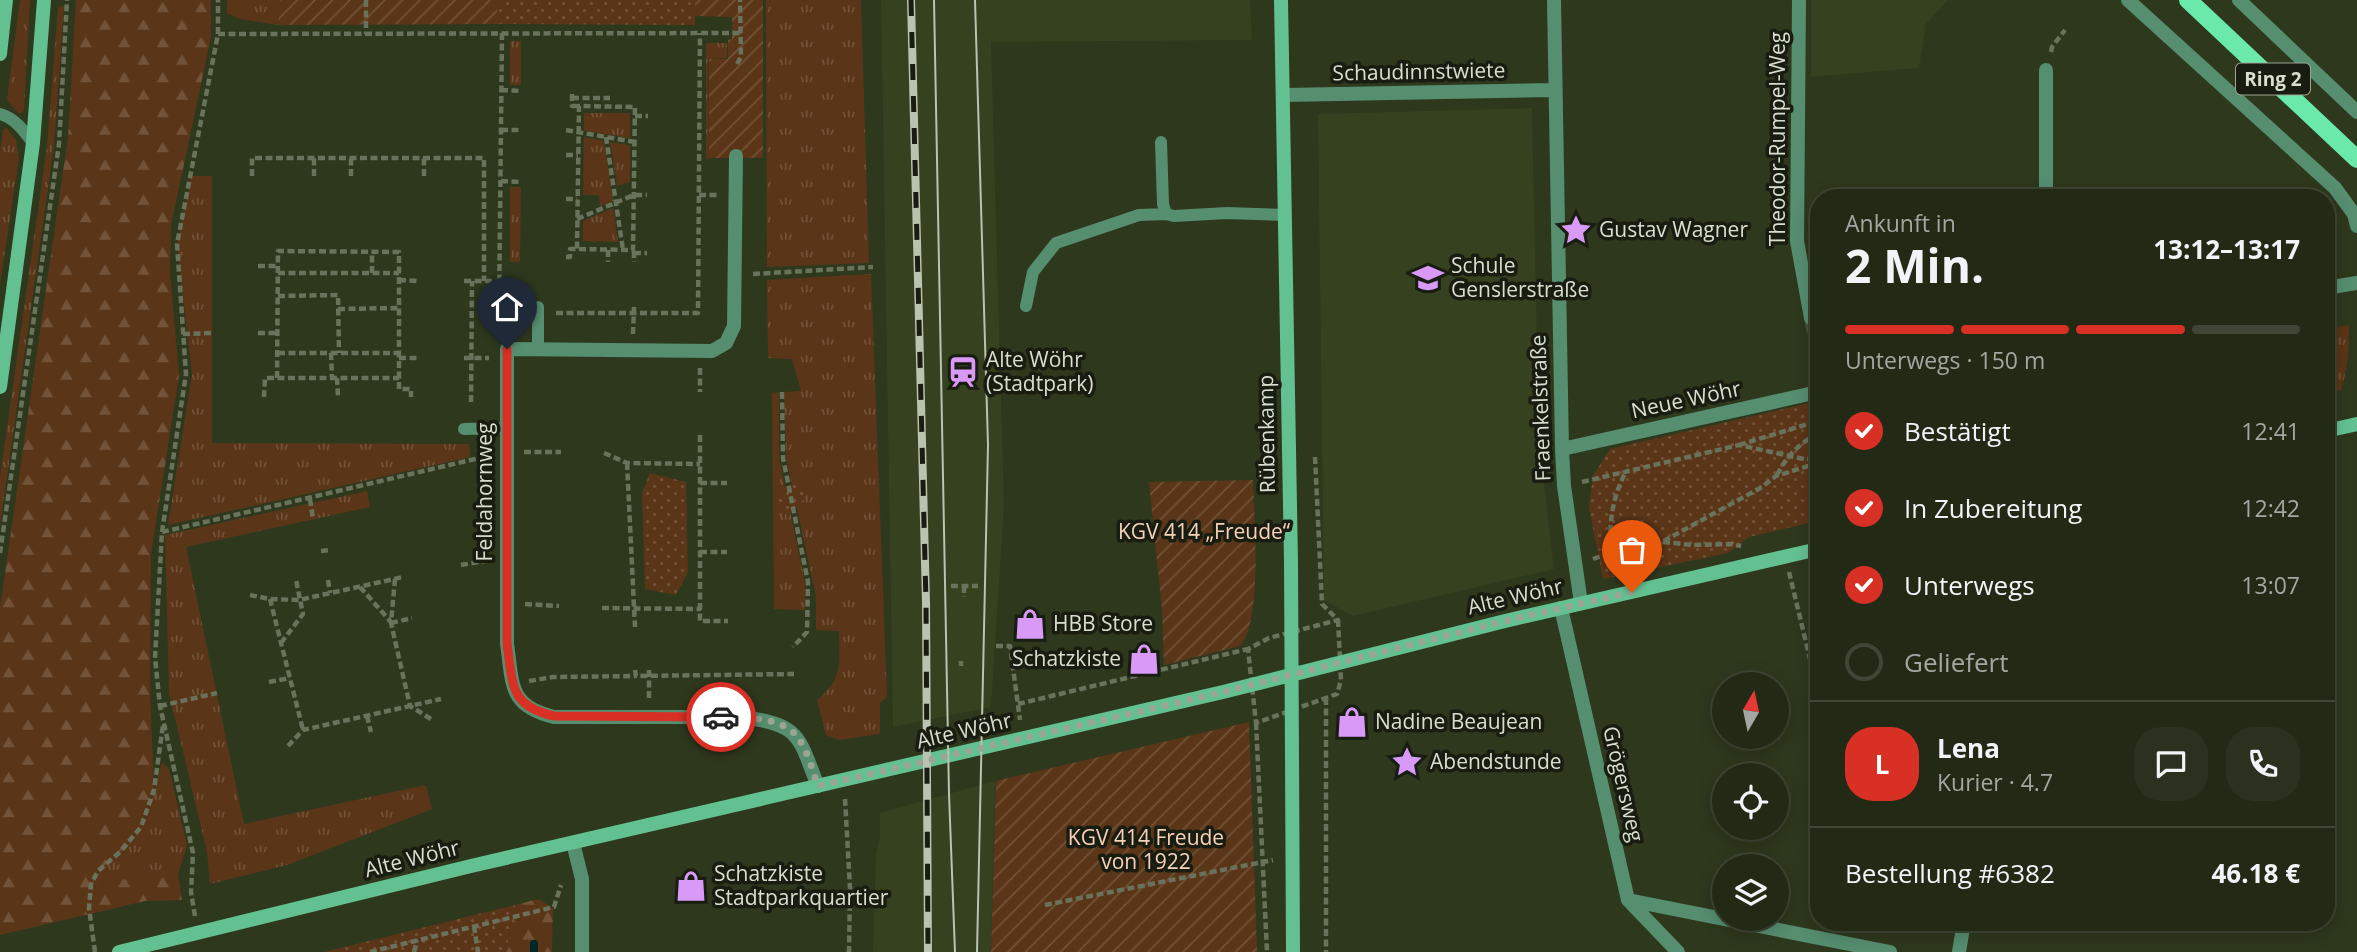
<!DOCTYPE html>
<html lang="de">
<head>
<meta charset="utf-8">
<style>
	body { margin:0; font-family:"Open Sans",sans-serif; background:#2a321f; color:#f1f3f6; height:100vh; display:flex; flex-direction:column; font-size:26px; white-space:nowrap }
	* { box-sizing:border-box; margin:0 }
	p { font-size:23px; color:#a2a7a1 }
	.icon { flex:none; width:38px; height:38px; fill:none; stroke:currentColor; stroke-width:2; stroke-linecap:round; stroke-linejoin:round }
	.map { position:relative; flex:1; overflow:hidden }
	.details { position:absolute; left:1810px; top:189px; width:525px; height:742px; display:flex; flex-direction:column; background:#222a16; border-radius:28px; box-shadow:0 4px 18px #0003,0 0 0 2px #3f4635 }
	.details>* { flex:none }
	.needle { width:46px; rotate:9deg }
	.buttons { position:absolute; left:1712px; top:672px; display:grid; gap:14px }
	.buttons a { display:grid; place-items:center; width:77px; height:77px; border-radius:50%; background:#222a16; box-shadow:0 4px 18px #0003,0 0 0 2px #3f4635; font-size:35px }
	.pin { position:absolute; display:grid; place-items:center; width:60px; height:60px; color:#fff; margin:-72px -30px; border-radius:50% 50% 50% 0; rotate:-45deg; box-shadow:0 0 7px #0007 }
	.pin .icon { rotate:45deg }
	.courier { position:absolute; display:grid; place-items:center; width:70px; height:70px; margin:-35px; border:5px solid #d93025; border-radius:50%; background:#fff; color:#222; box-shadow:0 2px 9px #0007 }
	.headline em { font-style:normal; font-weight:700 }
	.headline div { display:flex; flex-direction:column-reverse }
	.headline { display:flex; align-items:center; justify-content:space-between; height:119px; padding:0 35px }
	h1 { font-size:46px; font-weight:700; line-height:52px }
	.bar { display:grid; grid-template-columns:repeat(4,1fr); gap:10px 7px; align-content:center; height:84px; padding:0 35px }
	.bar i { height:9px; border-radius:5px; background:#3f4635 }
	.bar .on { background:#d93025 }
	.bar p { grid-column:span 4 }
	.line { display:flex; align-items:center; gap:18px; padding:0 35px; border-top:2px solid #3f4635 }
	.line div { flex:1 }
	.round { display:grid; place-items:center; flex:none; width:74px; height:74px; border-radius:28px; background:#2a321f }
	ol { padding:0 35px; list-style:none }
	li { display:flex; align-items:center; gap:21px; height:77px }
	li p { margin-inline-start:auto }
	li .icon { padding:7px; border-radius:50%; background:#d93025; color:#fff; stroke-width:4 }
	li:last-child { color:#a2a7a1 }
	li i { width:38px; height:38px; border:4px solid #3f4635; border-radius:50% }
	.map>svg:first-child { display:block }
	.built { fill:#35411f }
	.grass { fill:url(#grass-tufts) }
	.forest { fill:url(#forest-firs) }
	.park { fill:url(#park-dots) }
	.garden { fill:url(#garden-furrows) }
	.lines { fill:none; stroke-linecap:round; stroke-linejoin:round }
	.stream { stroke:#002625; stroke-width:8 }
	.street-tunnel { stroke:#485138; stroke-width:14; stroke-dasharray:14 7; stroke-linecap:butt }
	.path { stroke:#69725b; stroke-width:4.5; stroke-dasharray:7 3.5; stroke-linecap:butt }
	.lane { stroke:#568e70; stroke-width:12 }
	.street { stroke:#568e70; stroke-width:14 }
	.secondary { stroke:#63c191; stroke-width:14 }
	.primary { stroke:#6be9aa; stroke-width:18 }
	.tram { stroke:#bac2b0; stroke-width:2 }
	.rail-casing { stroke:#bac2b0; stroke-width:8 }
	.rail { stroke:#191d11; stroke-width:5; stroke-dasharray:16; stroke-linecap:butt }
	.done { stroke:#9ca591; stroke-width:7; stroke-dasharray:0 12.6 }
	.route { stroke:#d93025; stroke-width:9 }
	.labels { text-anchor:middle; stroke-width:7; stroke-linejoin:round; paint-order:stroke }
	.shield { fill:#191d11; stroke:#9fa596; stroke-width:2 }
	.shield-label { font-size:19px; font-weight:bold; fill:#d8dfcf }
	.street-label { font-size:21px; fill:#d8dfcf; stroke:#191d11 }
	.poi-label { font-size:21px; fill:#d8dfcf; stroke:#191d11; text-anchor:start }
	.park-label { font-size:21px; fill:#f8d2b8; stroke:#191d11 }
</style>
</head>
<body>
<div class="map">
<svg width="2357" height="952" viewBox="0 0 2357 952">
	<defs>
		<pattern id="grass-tufts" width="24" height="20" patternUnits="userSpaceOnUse" patternTransform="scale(1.75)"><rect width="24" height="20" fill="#5b3517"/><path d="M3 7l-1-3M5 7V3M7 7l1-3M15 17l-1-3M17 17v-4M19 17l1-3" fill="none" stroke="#725238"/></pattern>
		<pattern id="forest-firs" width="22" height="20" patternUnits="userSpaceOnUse" patternTransform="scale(1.75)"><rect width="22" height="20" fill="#5b3517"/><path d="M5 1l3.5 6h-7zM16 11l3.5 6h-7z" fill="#725238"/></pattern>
		<pattern id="park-dots" width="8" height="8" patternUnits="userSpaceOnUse" patternTransform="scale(1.75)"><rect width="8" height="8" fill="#5b3517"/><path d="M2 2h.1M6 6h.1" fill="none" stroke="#725238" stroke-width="1.8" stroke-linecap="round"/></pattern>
		<pattern id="garden-furrows" width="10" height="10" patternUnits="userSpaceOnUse" patternTransform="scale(1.75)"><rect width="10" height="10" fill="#5b3517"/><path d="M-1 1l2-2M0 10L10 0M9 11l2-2" fill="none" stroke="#725238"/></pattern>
	</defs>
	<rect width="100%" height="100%" fill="#2e381d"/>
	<path class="built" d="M881,0H1250L1252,40L991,42L1004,506L991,707L893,727Z
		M1811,0H1948L1926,24L1919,68L1811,77Z
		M1532,108L1539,442L1554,569L1353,616L1324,600L1318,114Z
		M995,781L991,952H873L876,854L880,837V813Z"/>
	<path class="grass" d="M20,0H30L24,111L19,114L7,100Z
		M227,0H280L278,25L240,19L227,13Z
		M766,0H861L869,263L767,267Z
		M64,6L54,146L0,526V477L47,146L58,7Z
		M510,41H521V85H510Z
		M706,43H727V58L708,59L709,159L706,158Z
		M584,113H630V138L584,131Z
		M6,127L16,140L19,158L0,285V151L3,130Z
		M584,137L604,141L613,201L600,206L599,195H583Z
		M610,142L630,145V182L617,186Z
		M191,176H212V443L464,444H469L470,457L168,525L192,374L177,244Z
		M510,187H521L520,262H510Z
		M613,208L618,242L583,241V221Z
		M871,274L887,697L880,703V734L839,740L826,735L817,700C844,678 839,663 839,631L816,630V596L786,458L784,392L801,391L792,359L768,358L767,280Z
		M2349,325C2349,348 2348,368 2341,390L2330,391L2326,335L2330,328Z
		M779,392V458L805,582V610L774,609L772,393Z
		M367,491L370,507L186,547L244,824L426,785L432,809L287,865L210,884L207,852L169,693L165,535Z
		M162,762L169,769L187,845L178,874L91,884C102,863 124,849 139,830C149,817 157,780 162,762Z"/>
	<path class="forest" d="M76,0H211V37L171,225L170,272L179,376L151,554L150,690L154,790L141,827L120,852L98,871L91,883L178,874L182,900L145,901L0,935V608L68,137Z
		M538,899L553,908L552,952H506L515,905Z"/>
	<path class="park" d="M497,0H695V25L497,24Z
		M1818,401V521L1749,537L1728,553L1603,579L1589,508L1593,476L1610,449Z
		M650,473L686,482L688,572L676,595L645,589L642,493Z
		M799,482L804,485L805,498L789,514L780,515L776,512L775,496L784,487Z
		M515,905L506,952H324Z"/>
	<path class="garden" d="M280,0H497V24L278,25Z
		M695,0H763V158H709V59H728V40L732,39V17L695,16Z
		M1253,480C1254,517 1263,621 1240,646L1164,665L1162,609L1149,482Z
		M1249,722L1257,952H991L996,781Z"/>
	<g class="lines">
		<path class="stream" d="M534,952V944"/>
		<path class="street-tunnel" d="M1811,318L1818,353"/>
		<path class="path" d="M366,0V34
			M502,33L499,313L503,333
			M218,34L740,33
			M2051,52L2052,47L2065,30
			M737,64L741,57L740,0
			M501,90L521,91
			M572,94V106H579
			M572,98H610
			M635,116H648
			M501,130H521
			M566,130L635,142
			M606,137L623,250
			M566,155H578
			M252,176V158H484V281
			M314,176V158
			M351,176V158
			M424,176V158
			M501,181L521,182
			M699,195H719
			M566,199H577
			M577,219L634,195H647
			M2326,229L2331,216
			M608,250V262
			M634,251V262
			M634,253H647
			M566,257H570V249H577L633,250L635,107L579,106L577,249
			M258,266H278
			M278,273H399
			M372,273V252
			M753,274L873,267
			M399,280L418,281
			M464,281H499
			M278,296L338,295L339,353
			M338,309L399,308
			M499,313H522
			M556,313H698L700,33
			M258,333H278
			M183,334L212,333
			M633,334L634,307
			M278,353H399
			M331,353L332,378
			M399,358H418
			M464,358H489
			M700,368V392
			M277,378L278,251L399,252V389H411V397
			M337,378L338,397
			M782,392L783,458L808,582L807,632L793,647
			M264,397L265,378H399
			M471,402L472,281
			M700,435V621H728
			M1739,445L1818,421
			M524,452H561
			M604,453L627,463L700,464
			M1315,457L1322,604L1338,620
			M627,463L635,627
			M1777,475C1786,457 1799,443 1818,434
			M1582,482L1739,445L1804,459H1818
			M700,483H727
			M310,499L313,519
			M162,532L488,456
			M1663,542L1692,545L1731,544L1741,546
			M321,551L330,550
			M700,552H727
			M0,553L59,144L67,0
			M1610,553C1610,521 1611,502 1625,473
			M1593,559L1634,544L1662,542L1762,487L1776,476L1818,463
			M461,565L491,560
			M1789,572L1818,692
			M395,579L391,623L410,706L431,719
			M328,580L330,593
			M951,586H978
			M964,586V597
			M360,587L391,622
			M250,595L270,599L299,600L403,577
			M270,599L303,730
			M525,604L559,606
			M602,608L701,609
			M1338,620L1341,680L1337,694L1256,723L1248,649L1269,638Z
			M391,623L412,618
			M281,643L303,614L296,580
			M996,646H1010L1020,720
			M961,666V661
			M635,670L636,676L794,674
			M649,670V701
			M529,681L553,677L635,676
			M269,682L290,678
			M1326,698V952
			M1018,704L1248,649
			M160,706L217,693
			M367,716L371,732
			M1256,723L1267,952
			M288,746L303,730L441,699
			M845,799L850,888L849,952
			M1045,905L1273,860
			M195,916L191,892L193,853L160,706L155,658L162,532L186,374L177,244L218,34V0
			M474,926L478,952
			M95,952L89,908L91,884L98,871L120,852L141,827L154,790L163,725
			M370,952L554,907L561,885
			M414,952L417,940"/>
		<path class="lane" d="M0,114C15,118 24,131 33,143
			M1161,142L1163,204L1166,214L1174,216L1227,213L1285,215
			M1026,306L1033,272L1056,243L1139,215L1166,214
			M538,350V307
			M464,429L506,428"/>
		<path class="street" d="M1554,0L1562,449L1564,486L1581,603
			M1799,0L1797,241L1811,318
			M2128,0L2335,188L2354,214L2357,226
			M2239,0L2357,112
			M2046,70V198
			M1284,95L1555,90
			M736,156L734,326L726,343L712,351L507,349V644C513,684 508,706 554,717H743C801,725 798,736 818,786
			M2326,288L2357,283
			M1562,449L1818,392
			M1561,608L1628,900L1678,952
			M573,843L582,879V952
			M1628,900L1890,952
			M1959,952L1964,922"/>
		<path class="secondary" d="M1281,0L1291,562L1293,952
			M0,54L6,0
			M0,387L33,143L44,0
			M2326,431L2357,424
			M119,952L471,866L1223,692L1505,621L1818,549"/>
		<path class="primary" d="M2188,0L2357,159"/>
		<path class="tram" d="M934,0L949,794L955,952
			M975,0L988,445L977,952"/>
		<defs>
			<path id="rail" d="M911,0L926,602L928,952"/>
		</defs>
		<use href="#rail" class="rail-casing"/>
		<use href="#rail" class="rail"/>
	</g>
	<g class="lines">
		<path class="done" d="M721,717C743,717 781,717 796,735C807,748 812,770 818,786L1223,692L1505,621L1632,592"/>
		<path class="route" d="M507,349V644C513,684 509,706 554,716L721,717"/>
	</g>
	<defs>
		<symbol id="sight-bare" viewBox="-9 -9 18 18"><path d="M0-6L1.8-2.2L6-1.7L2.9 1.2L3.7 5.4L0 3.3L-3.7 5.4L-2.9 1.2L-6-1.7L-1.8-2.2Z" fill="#d99af7" stroke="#191d11" stroke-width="2.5" paint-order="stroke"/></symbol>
		<symbol id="school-bare" viewBox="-9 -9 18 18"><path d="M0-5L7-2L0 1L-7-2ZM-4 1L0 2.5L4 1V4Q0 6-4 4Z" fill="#d99af7" stroke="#191d11" stroke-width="2.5" paint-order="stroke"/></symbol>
		<symbol id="station-bare" viewBox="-9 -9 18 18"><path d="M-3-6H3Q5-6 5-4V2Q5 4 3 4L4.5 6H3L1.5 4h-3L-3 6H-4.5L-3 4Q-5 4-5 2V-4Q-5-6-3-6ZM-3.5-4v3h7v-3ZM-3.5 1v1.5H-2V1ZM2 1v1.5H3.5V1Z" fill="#d99af7" stroke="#191d11" stroke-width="2.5" paint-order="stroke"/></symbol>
		<symbol id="shop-bare" viewBox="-9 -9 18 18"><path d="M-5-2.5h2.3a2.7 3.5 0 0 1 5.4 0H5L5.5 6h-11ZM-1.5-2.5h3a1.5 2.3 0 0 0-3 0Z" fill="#d99af7" stroke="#191d11" stroke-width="2.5" paint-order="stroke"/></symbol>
	</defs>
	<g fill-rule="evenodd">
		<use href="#sight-bare" x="1554" y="208" width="44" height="44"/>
		<use href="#school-bare" x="1406" y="256" width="44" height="44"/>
		<use href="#station-bare" x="941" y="350" width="44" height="44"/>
		<use href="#shop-bare" x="1008" y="602" width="44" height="44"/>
		<use href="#shop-bare" x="1122" y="637" width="44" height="44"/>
		<use href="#shop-bare" x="1330" y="700" width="44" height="44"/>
		<use href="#sight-bare" x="1385" y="740" width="44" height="44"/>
		<use href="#shop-bare" x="669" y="864" width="44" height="44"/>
	</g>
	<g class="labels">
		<rect class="shield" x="2236" y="63.5" width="74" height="31" rx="5"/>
		<g class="shield-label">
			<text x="2273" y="86">Ring 2</text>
		</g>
		<g class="street-label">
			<text transform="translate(1419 72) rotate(-1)" y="7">Schaudinnstwiete</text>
			<text transform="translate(1778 139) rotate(-90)" y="7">Theodor-Rumpel-Weg</text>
			<text transform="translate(1686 400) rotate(-12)" y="7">Neue Wöhr</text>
			<text transform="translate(1541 408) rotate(-92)" y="7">Fraenkelstraße</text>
			<text transform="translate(1267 434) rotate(-91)" y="7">Rübenkamp</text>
			<text transform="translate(485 492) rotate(-90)" y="7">Feldahornweg</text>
			<text transform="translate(1515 597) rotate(-13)" y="7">Alte Wöhr</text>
			<text transform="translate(964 731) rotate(-13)" y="7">Alte Wöhr</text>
			<text transform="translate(1623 784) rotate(77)" y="7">Grögersweg</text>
			<text transform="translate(412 859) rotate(-14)" y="7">Alte Wöhr</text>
		</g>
		<g class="poi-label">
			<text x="1599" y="237">Gustav Wagner</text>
			<text x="1451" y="273">Schule<tspan x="1451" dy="24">Genslerstraße</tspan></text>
			<text x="986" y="367">Alte Wöhr<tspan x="986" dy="24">(Stadtpark)</tspan></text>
			<text x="1053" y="631">HBB Store</text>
			<text x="1121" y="666" text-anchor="end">Schatzkiste</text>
			<text x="1375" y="729">Nadine Beaujean</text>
			<text x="1430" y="769">Abendstunde</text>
			<text x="714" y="881">Schatzkiste<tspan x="714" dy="24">Stadtparkquartier</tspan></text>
		</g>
		<g class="park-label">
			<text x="1204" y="539">KGV 414 „Freude“</text>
			<text x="1146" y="845">KGV 414 Freude<tspan x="1146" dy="24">von 1922</tspan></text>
		</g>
	</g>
</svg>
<div class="buttons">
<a><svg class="needle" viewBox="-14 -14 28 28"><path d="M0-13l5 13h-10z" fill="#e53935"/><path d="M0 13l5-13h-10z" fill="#a2a7a1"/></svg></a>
<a><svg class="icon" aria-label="locate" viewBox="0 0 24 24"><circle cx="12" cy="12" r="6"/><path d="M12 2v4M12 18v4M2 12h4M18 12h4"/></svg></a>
<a><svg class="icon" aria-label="layers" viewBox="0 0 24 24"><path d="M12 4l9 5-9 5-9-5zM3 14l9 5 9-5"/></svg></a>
</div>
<div class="pin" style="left:1632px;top:592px;background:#ea580c"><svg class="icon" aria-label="bag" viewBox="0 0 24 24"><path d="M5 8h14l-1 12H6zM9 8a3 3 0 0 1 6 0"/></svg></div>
<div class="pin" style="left:507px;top:349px;background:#1f2937"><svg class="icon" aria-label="home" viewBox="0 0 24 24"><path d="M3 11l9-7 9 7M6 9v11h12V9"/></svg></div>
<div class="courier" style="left:721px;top:717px"><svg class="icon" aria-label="car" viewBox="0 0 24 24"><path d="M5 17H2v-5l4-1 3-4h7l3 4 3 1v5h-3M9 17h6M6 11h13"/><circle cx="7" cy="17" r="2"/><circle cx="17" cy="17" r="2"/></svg></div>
<section class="details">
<div class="headline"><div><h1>2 Min.</h1><p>Ankunft in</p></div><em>13:12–13:17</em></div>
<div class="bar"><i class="on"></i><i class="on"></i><i class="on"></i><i></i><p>Unterwegs · 150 m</p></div>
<ol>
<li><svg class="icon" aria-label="check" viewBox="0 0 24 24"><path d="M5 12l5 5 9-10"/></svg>Bestätigt<p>12:41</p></li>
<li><svg class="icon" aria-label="check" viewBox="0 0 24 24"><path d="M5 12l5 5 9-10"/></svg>In Zubereitung<p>12:42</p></li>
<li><svg class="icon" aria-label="check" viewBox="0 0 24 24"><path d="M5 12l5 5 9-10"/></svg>Unterwegs<p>13:07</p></li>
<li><i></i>Geliefert</li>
</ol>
<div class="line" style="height:126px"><b class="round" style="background:#d93025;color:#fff">L</b><div><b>Lena</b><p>Kurier · 4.7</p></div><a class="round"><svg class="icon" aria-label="chat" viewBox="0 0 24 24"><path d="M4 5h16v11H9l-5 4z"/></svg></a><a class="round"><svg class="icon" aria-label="phone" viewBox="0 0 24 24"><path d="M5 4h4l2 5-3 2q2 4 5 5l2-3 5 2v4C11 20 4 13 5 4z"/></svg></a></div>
<div class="line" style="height:91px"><div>Bestellung #6382</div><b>46.18 €</b></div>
</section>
</div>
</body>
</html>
